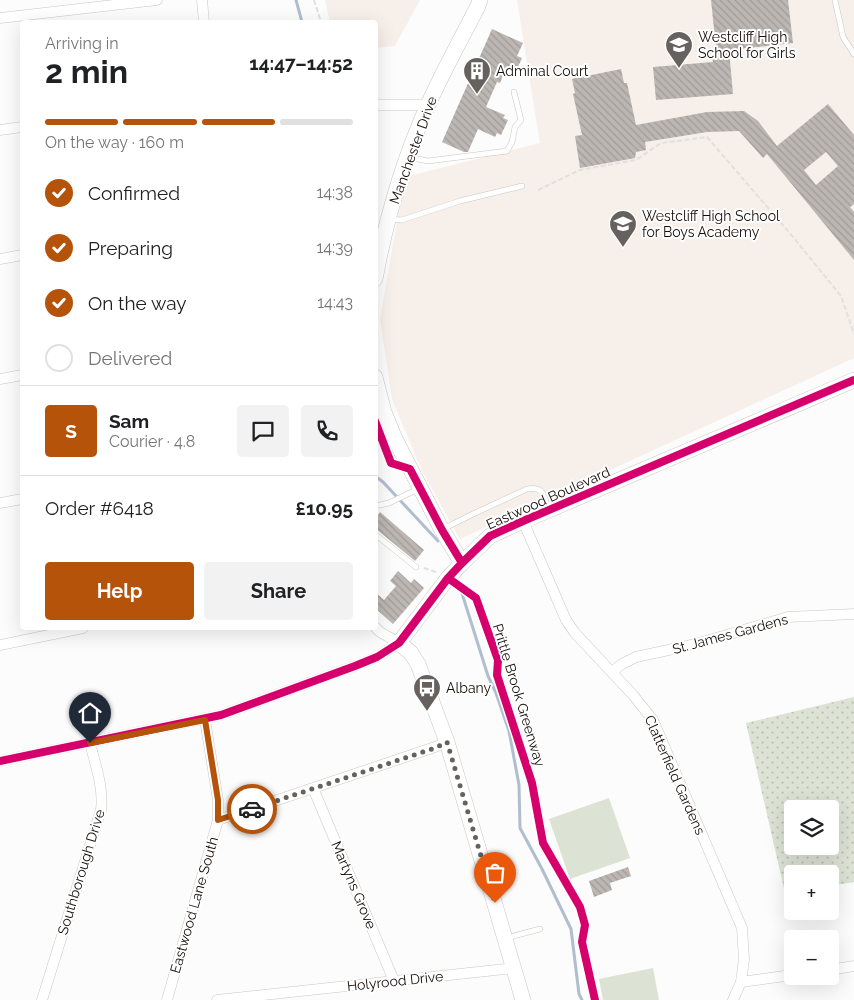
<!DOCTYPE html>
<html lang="en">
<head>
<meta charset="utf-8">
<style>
	body { margin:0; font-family:Raleway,sans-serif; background:#f2f2f2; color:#202124; height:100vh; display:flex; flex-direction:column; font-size:19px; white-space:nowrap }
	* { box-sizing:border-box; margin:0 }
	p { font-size:16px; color:#757577 }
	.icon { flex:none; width:28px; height:28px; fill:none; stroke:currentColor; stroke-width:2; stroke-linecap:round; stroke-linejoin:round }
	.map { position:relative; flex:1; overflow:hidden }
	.panel { position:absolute; left:20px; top:20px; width:358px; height:610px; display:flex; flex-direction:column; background:#fff; border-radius:5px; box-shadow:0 5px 20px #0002 }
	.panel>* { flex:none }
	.tools { position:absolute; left:784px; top:800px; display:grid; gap:10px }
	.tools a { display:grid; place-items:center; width:55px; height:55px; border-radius:5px; background:#fff; box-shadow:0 5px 20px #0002; font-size:25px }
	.pin { position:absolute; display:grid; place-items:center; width:42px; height:42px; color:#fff; margin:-51px -21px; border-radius:50% 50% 50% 0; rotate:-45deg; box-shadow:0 0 5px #0007 }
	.pin .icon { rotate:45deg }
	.courier { position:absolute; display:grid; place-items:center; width:50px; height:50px; margin:-25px; border:4px solid #b45309; border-radius:50%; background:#fff; color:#222; box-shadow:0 1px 6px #0007 }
	.overview em { font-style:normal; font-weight:700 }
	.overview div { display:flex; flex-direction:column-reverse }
	.overview { display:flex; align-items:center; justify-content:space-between; height:85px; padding:0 25px }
	h1 { font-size:32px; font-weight:700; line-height:38px }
	.bar { display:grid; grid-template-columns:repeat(4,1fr); gap:8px 5px; align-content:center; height:60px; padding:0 25px }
	.bar i { height:6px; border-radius:4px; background:#e0e0e0 }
	.bar .current { background:#b45309 }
	.bar p { grid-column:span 4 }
	.line { display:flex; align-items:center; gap:12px; padding:0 25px; border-top:1px solid #e0e0e0 }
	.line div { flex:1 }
	.round { display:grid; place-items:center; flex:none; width:52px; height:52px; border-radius:5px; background:#f2f2f2 }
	ol { padding:0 25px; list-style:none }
	li { display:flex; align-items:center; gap:15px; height:55px }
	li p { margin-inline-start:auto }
	li .icon { padding:5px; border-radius:50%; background:#b45309; color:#fff; stroke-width:4 }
	li:last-child { color:#757577 }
	li i { width:28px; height:28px; border:2px solid #e0e0e0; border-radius:50% }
	.primary-button { display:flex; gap:10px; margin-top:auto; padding:10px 25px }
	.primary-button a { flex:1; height:58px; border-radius:5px; background:#b45309; color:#fff; font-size:20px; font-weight:700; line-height:58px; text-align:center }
	.primary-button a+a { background:#f2f2f2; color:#202124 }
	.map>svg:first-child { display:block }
	.built { fill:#f6efea }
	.park { fill:url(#park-dots); fill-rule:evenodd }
	.garden { fill:#dce2d4 }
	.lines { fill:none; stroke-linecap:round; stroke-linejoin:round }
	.stream { stroke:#b0bed0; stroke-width:3 }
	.building { fill:url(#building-back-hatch); fill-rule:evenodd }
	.lane-casing { stroke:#cbc7c3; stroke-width:6 }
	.street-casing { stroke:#cbc7c3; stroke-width:11 }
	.secondary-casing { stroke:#cbc7c3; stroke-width:16 }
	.path { stroke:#e0e0e0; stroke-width:2; stroke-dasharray:5 2.5; stroke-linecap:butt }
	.lane { stroke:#fefffe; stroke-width:5 }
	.street { stroke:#fefffe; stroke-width:10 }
	.secondary { stroke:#fefffe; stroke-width:15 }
	.cycleway-casing { stroke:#fff; stroke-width:11 }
	.cycleway { stroke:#d6006c; stroke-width:8 }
	.done { stroke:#66615e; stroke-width:5; stroke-dasharray:0 9 }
	.route { stroke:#b45309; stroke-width:6 }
	.labels { text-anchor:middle; stroke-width:4; stroke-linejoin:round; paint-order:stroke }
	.poi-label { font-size:14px; fill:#160e09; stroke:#fff; text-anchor:start }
	.street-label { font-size:14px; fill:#160e09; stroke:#fff }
</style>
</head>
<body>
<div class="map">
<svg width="854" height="1000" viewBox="0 0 854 1000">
	<defs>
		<pattern id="park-dots" width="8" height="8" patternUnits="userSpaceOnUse" patternTransform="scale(1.25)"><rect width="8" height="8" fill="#dce2d4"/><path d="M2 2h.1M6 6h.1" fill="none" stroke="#bcc1b5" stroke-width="1.8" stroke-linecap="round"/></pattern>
		<pattern id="building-back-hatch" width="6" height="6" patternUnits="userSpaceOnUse" patternTransform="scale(1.25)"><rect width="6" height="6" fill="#bcb7b3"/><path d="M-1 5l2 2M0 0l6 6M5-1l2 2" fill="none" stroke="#a19c99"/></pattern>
	</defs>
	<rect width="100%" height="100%" fill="#fbfcfb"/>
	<path class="built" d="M325,0H420L395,46L375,48V22H330Z
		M517,0H854V358L460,539L422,471L392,399L380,319L405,177L540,143Z"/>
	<path class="park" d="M854,697V882L830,886V874H792V892L785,893L746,723ZM792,809H830V846H792Z"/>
	<path class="garden" d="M609,798L630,858L570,879L549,819Z
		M653,968L659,1000H603L599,979Z"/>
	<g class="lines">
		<path class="stream" d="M296,0L302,22
			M375,476L383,482L438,541
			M460,587L488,676L496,693L509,731L519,785L520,828L542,869L571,929L579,994L582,1000"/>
	</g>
	<path class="building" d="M711,0H788L793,43L729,50L733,94L656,100L653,67L713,62L712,58H717Z
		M492,29L523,43L517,56L522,58L518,67L515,66L514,69L507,66L500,83L497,82L486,107L505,115L503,118L508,120L501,135L497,133L495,137L478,129L468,152H464L442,142Z
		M621,69L624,83H627L636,125L707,112L744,111L758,121L777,146L828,104L854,135V204L850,207L854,212V260L767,154L763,158L739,131L707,132L645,142L646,150L636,152L635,158L580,168L575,136L582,135L573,94L575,93L572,79ZM826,152L838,166L816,185L804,170Z
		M380,512L424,550L415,561L375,528V519Z
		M398,571L411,583L414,579L424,588L393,624L375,608V592L384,600L396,586L390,581Z
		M628,867L631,876L610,883L612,890L594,897L589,881Z"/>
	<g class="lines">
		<defs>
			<path id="lane" d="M835,0L843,37L854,54
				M408,157L428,161L507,151L512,142L515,127L521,120L514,92
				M389,219L402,220L460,201L522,186
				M375,506L389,503L418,489
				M443,529L473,514L527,489C543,486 543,494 548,507
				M375,535H376L416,567
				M506,938L540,929"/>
			<path id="street" d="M202,0L204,22
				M0,18L157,0
				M375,105H428
				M0,130L22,127
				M0,259L22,255
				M0,379L22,375
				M0,503L22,499
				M523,521L566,620L575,633L633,695L653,720L742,928L744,959L741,982L733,1000
				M0,645L83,628
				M612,672L622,664L636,657L696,644L788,617L854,614
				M0,761L221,715L355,666L377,657L399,643L380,632L375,627
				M313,788L394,981
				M218,820L435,747L447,742
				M830,970L854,966
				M741,982L792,975
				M42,1000L101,810C104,788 95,764 90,743
				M167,1000L218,820V800L205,720
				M217,1000L514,968"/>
			<path id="secondary" d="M375,279C386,220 403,160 428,105C443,71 461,39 478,6L480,0
				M375,377L384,412L395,439L442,530L462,563
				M523,1000L447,742L418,664L411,653L399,643L448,578L462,563L490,536L523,521L854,380"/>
		</defs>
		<use href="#lane" class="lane-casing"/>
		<use href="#street" class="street-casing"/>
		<use href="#secondary" class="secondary-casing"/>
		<path class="path" d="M314,0L321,22
			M538,190L580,170L636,160L661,143L707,137L793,237L841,296L854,334
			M424,568L436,572
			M459,586L476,598L498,660L497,675L532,783L543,843L580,907L585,925L582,942L595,1000"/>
		<use href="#lane" class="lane"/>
		<use href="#street" class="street"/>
		<use href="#secondary" class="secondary"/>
		<defs>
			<path id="cycleway" d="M375,421L391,463L410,469L442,530L462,563
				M448,578L476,598L498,660L497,675L532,783L543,843L580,907L585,925L582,942L595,1000
				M0,761L221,715L355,666L377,657L399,643L448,578L462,563L490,536L523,521L854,380"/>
		</defs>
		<use href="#cycleway" class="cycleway-casing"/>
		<use href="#cycleway" class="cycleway"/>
	</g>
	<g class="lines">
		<path class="done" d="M252,809L435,748L447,742L495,903"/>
		<path class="route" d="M90,743L205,720L218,800V820L252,809"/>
	</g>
	<defs>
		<symbol id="school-pin" viewBox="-11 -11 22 30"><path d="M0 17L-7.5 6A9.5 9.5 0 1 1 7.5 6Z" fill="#66615e" stroke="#fff"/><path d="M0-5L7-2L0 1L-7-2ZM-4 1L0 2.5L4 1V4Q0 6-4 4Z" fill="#fff"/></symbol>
		<symbol id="building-pin" viewBox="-11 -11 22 30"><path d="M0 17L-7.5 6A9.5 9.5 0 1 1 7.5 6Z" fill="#66615e" stroke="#fff"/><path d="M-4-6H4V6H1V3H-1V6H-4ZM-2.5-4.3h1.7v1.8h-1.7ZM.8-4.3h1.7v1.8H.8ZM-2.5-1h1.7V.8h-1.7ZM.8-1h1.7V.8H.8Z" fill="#fff"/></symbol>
		<symbol id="bus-pin" viewBox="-11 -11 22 30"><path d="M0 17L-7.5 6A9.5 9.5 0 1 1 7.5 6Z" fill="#66615e" stroke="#fff"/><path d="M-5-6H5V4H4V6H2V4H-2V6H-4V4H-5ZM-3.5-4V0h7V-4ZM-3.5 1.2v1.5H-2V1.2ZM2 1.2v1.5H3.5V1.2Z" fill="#fff"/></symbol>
	</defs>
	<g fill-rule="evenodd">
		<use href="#school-pin" x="663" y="29" width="32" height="43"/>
		<use href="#building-pin" x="461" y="55" width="32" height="43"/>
		<use href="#school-pin" x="607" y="208" width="32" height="43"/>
		<use href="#bus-pin" x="411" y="672" width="32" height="43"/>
	</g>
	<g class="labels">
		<g class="poi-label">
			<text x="698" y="42">Westcliff High<tspan x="698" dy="16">School for Girls</tspan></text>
			<text x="496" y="76">Adminal Court</text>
			<text x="642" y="221">Westcliff High School<tspan x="642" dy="16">for Boys Academy</tspan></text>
			<text x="446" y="693">Albany</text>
		</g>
		<g class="street-label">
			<text transform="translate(413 150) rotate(-70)" y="5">Manchester Drive</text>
			<text transform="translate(548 498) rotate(-24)" y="5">Eastwood Boulevard</text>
			<text transform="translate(730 634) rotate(-15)" y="5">St. James Gardens</text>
			<text transform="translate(519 695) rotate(73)" y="5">Prittle Brook Greenway</text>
			<text transform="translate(675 775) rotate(66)" y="5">Clatterfield Gardens</text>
			<text transform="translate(81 872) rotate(-73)" y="5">Southborough Drive</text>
			<text transform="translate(354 885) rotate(67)" y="5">Martyns Grove</text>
			<text transform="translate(194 905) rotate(-74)" y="5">Eastwood Lane South</text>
			<text transform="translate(395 981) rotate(-6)" y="5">Holyrood Drive</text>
		</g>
	</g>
</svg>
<div class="tools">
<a><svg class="icon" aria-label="layers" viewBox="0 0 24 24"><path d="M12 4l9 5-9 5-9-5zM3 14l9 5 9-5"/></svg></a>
<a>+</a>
<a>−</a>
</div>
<div class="pin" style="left:495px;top:903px;background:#ea580c"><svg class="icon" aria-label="bag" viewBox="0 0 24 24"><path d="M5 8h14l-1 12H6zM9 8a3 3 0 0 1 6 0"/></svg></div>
<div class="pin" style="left:90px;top:743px;background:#1f2937"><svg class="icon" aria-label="home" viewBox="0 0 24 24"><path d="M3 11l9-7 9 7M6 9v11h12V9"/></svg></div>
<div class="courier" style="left:252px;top:809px"><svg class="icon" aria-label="car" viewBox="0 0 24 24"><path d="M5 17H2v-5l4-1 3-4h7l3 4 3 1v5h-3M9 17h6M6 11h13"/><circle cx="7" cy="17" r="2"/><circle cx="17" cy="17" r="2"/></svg></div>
<section class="panel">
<div class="overview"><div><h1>2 min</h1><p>Arriving in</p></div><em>14:47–14:52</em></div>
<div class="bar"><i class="current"></i><i class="current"></i><i class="current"></i><i></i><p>On the way · 160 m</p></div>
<ol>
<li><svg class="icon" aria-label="check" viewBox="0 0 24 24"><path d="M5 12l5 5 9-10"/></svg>Confirmed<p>14:38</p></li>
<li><svg class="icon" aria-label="check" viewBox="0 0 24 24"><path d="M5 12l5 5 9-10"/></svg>Preparing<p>14:39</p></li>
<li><svg class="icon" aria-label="check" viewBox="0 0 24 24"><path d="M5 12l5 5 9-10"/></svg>On the way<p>14:43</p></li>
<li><i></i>Delivered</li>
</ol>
<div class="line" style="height:90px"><b class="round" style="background:#b45309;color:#fff">S</b><div><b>Sam</b><p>Courier · 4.8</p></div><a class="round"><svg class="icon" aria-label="chat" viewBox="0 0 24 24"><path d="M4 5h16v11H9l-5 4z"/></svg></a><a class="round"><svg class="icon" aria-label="phone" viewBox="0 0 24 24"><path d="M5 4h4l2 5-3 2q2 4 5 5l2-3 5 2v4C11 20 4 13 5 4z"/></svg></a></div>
<div class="line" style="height:65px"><div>Order #6418</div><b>£10.95</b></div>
<div class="primary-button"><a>Help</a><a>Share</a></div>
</section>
</div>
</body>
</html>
